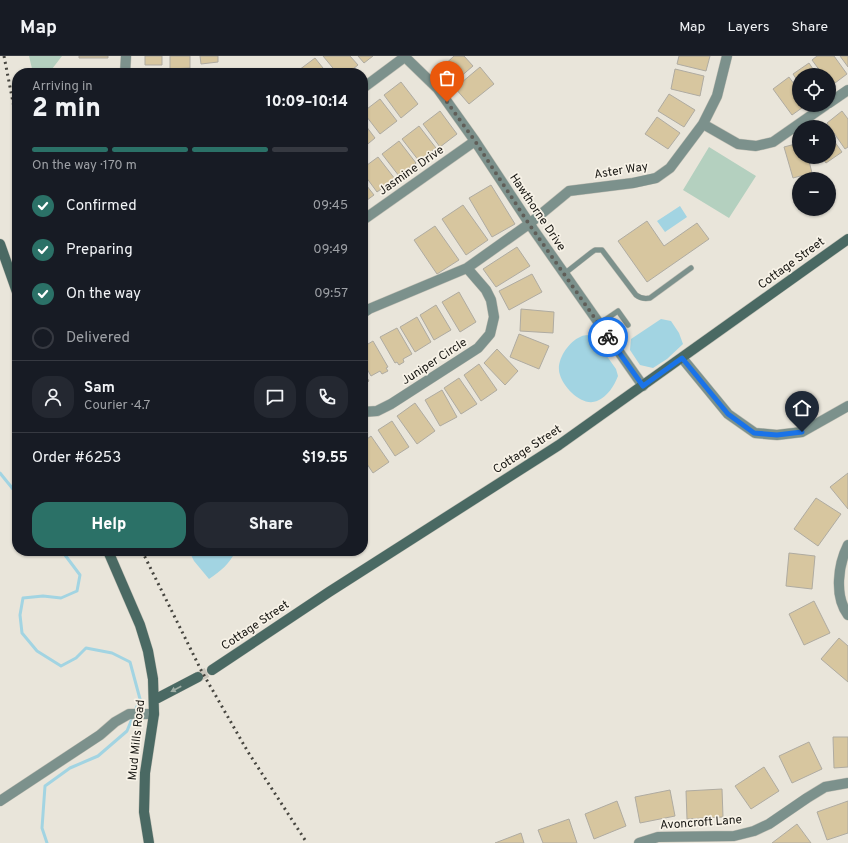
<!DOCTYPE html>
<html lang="en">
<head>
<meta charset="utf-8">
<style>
	body { margin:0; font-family:Overpass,sans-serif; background:#242831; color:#f1f3f6; height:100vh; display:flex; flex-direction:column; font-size:15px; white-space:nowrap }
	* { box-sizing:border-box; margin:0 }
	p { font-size:13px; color:#9ea1a6 }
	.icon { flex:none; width:22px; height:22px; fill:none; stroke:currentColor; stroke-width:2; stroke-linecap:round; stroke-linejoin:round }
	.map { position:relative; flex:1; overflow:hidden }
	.panel { position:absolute; left:12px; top:12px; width:356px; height:488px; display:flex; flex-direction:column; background:#171b24; border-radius:16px; box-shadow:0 1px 3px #0004 }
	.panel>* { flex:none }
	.fabs { position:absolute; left:792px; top:12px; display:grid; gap:8px }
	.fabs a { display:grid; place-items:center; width:44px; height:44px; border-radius:50%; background:#171b24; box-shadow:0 1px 3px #0004; font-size:20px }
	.pin { position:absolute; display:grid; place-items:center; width:34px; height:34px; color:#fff; margin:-41px -17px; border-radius:50% 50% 50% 0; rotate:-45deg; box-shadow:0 0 4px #0007 }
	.pin .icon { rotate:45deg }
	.courier { position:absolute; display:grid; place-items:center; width:40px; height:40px; margin:-20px; border:3px solid #1a73e8; border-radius:50%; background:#fff; color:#222; box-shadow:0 1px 5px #0007 }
	.head em { font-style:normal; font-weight:800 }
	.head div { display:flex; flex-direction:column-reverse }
	.head { display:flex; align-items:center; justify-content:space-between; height:68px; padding:0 20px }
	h1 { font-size:26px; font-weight:800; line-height:30px }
	.bar { display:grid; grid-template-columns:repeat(4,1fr); gap:6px 4px; align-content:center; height:48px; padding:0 20px }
	.bar i { height:5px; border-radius:3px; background:#363941 }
	.bar .current { background:#2b7167 }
	.bar p { grid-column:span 4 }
	.line { display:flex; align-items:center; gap:10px; padding:0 20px; border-top:1px solid #363941 }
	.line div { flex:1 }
	.round { display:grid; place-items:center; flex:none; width:42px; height:42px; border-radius:16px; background:#242831 }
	ol { padding:0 20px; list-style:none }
	li { display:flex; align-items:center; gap:12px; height:44px }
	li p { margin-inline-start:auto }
	li .icon { padding:4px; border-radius:50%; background:#2b7167; color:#fff; stroke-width:4 }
	li:last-child { color:#9ea1a6 }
	li i { width:22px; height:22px; border:2px solid #363941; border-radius:50% }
	.button { display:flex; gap:8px; margin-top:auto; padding:8px 20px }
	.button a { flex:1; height:46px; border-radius:16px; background:#2b7167; color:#fff; font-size:16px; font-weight:800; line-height:46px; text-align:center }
	.button a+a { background:#242831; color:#f1f3f6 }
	header { display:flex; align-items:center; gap:24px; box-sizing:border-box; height:56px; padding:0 20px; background:#171b24; border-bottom:1px solid #363941 }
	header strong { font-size:19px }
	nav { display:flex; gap:22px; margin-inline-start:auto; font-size:14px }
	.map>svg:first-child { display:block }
	.green { fill:#b4d0bf }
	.water { fill:#a2d4e2 }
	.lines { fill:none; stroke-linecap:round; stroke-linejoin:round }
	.stream { stroke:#a2d4e2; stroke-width:3 }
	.building { fill:#d7c69f; stroke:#afaba1 }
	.secondary-tunnel { stroke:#cac6bc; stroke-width:10; stroke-dasharray:10 5; stroke-linecap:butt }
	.lane-casing { stroke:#c3c0b6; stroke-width:6 }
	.street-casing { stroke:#c3c0b6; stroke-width:11 }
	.secondary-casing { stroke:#c3c0b6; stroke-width:11 }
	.lane { stroke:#7c918c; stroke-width:5 }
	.street { stroke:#7c918c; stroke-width:10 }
	.secondary { stroke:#4a6963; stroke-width:10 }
	.rail { stroke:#46453f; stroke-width:3; stroke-dasharray:2 4; stroke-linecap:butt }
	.oneway { fill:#a0aea5 }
	.done { stroke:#605e58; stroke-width:4; stroke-dasharray:0 7.2 }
	.route { stroke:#1a73e8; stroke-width:5 }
	.labels { text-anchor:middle; stroke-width:3.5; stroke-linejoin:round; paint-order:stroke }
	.street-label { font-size:12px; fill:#171612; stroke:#f7f2e7 }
</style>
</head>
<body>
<header>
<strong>Map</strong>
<nav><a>Map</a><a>Layers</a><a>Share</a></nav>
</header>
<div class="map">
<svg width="848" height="787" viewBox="0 0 848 787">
	<rect width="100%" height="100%" fill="#e9e5da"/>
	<path class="green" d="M29,0H62L49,17H33Z
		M709,91L756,120L729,162L683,134Z"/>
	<path class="water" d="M680,150L687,161L665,176L657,165Z
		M661,263L671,265L679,277L683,288L667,303L653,312L640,309L630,294L631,283Z
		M592,279L616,313L618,320C614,330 608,340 597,345C582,351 564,332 560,319C555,306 568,286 580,281C583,279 588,279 592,279Z
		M189,495H236C229,508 221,515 209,523L194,505Z"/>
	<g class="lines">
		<path class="stream" d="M0,417L17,438
			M47,787L42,772L45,730L70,712L98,700L127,675L140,643L130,606L112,597L86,592L76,602L61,610L37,595L22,577L20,559L23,542L43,540L61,542L77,535L80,519L65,499L60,495"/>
	</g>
	<path class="building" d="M79,0H108V2H79Z
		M145,0H162V9H145Z
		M170,0H190V12L170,13Z
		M200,0H218V6L201,8Z
		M323,0H350L358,9L348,17H337Z
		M358,0H373L364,7Z
		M454,0H464L473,10L452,28L439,14Z
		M679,0H710L706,15L677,8Z
		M817,0H834L847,18L831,30L829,27V19H823L812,4Z
		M840,0H848V11Z
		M315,2L327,17H302L299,14Z
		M809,7L817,19H799V27L793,18Z
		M480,11L494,28L469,48L455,32Z
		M675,13L704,20L700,40L671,33Z
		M789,21L799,35V49H806L792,59L773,33Z
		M401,26L418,48L401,62L384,39Z
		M669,38L695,54L684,71L658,55Z
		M380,43L397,65L380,78L363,56Z
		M440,55L457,78L440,91L423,68Z
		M842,55L848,63V91L845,93L827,67Z
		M657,61L680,77L668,93L645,78Z
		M363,66L375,82L363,92Z
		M419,70L436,92L419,105L402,83Z
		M829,78L842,96L826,107L821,101H829Z
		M399,85L416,107L399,120L382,98Z
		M799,87V101H808L812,117L793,122L784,91Z
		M378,101L395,123L377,136L363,117V112Z
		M363,125L374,139L363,147Z
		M491,129L515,168L492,181L469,142Z
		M463,149L488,184L466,199L442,163Z
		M647,165L664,190L697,167L709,183L647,226L618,185Z
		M435,170L459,204L437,218L414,184Z
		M517,191L530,210L496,231L483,213Z
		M532,218L542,236L509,254L499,235Z
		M459,236L476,266L460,276L442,246Z
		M436,249L451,274L434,284L420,259Z
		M521,253L554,256L553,277L520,275Z
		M417,261L431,286L415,296L400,271Z
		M397,272L412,298L403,303L404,306L399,309L397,306L395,307L380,281Z
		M519,278L549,290L539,313L510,301Z
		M373,285L388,311L386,312L388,315L382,318L380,315L371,320L363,306V291Z
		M497,293L518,315L505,329L484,307Z
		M479,308L497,334L481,345L464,319Z
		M363,315L369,325L363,329Z
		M459,322L477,348L461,358L444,332Z
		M442,334L457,361L440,370L425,344Z
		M415,347L435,375L417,388L397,360Z
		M392,365L409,391L395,400L378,374Z
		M371,380L389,406L373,417L363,402V386Z
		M848,417V453L830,431Z
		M816,442L841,458L818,490L794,473Z
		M789,497L815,500L812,533L786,530Z
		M814,545L830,577L804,589L789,558Z
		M839,582L848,590V626L821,603Z
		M833,681H848V711L834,712Z
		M809,686L822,713L792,727L779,700Z
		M764,711L779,735L751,753L735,730Z
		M722,733L723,761L687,763L686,735Z
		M670,734L675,760L640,767L635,741Z
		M617,745L626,770L594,783L585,758Z
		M848,745V777L827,784L817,756Z
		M569,763L577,787H543L538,774Z
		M797,768L811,787H772Z
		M521,777L524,787H495Z"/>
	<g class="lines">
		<path class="secondary-tunnel" d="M198,621L212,614"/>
		<defs>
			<path id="lane" d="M564,218L592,196L595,194H602L636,239C641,243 645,243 650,242L691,212
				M599,268L618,255L628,269"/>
			<path id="street" d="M405,1L438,33L475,85L533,173L643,330
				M125,17L126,0
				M363,32L406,0
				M829,47L848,34
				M703,68L738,88L756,90L773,86L826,49
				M363,164L475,85
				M363,257L369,253L467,212L529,168L569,135L633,127L656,122L670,112L703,68L717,40L727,0
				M682,302L728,358L755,377L777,379L802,376L848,350
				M363,356L377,355L391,348L478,292L490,278L494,261L491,244L486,234L467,212
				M848,489C838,509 834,540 848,559
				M0,745L100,679L115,666L129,658H154
				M639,787L658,781L734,780L754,775L769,768L807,742L825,731L848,727"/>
			<path id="secondary" d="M0,188L17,236
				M108,495L140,569L148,595L153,623L154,658L145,717L144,756L149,787
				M212,614L329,536L559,389L848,183
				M154,644L198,621"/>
		</defs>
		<use href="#lane" class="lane-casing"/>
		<use href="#street" class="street-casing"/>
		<use href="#secondary" class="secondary-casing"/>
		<use href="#lane" class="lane"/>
		<use href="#street" class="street"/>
		<use href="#secondary" class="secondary"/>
		<path class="rail" d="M4,0L17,67
			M142,495L201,614L248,696L307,787"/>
	</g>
	<defs><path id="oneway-solid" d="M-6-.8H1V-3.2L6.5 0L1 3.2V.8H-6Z"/></defs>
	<use class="oneway" href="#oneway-solid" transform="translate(176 633) rotate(152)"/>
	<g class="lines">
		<path class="done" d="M447,46L475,85L529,168L608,281"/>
		<path class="route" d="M608,281L643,330L682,302L728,358L754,377L777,379L802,376"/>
	</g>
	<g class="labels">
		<g class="street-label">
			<text transform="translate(411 114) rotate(-35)" y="4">Jasmine Drive</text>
			<text transform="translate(621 114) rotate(-9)" y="4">Aster Way</text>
			<text transform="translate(538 156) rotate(56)" y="4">Hawthorne Drive</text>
			<text transform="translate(791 207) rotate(-36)" y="4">Cottage Street</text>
			<text transform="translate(434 305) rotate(-33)" y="4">Juniper Circle</text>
			<text transform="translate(527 393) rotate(-33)" y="4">Cottage Street</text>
			<text transform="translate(255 569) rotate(-34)" y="4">Cottage Street</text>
			<text transform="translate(136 684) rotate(-84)" y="4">Mud Mills Road</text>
			<text transform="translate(701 766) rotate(-4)" y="4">Avoncroft Lane</text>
		</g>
	</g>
</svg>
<div class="fabs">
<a><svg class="icon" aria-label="locate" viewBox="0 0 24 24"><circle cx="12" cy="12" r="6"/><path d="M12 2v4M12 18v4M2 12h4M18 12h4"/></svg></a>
<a>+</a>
<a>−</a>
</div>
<div class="pin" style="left:447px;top:46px;background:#ea580c"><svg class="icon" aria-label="bag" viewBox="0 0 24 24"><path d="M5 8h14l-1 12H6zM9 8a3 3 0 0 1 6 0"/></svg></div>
<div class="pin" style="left:802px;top:376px;background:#1f2937"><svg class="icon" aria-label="home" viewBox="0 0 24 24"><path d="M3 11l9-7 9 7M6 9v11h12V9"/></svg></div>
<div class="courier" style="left:608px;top:281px"><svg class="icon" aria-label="bike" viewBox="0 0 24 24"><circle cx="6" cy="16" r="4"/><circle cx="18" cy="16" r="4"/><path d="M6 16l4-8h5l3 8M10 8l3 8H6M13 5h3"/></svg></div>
<section class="panel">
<div class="head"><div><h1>2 min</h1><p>Arriving in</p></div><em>10:09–10:14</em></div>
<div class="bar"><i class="current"></i><i class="current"></i><i class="current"></i><i></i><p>On the way · 170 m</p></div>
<ol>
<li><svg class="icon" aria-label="check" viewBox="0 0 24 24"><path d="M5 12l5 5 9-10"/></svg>Confirmed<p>09:45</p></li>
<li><svg class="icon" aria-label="check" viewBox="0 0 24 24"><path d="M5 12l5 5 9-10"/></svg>Preparing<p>09:49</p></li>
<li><svg class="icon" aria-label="check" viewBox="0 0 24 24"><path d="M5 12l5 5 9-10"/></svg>On the way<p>09:57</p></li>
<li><i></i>Delivered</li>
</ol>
<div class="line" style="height:72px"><a class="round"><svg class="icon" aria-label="person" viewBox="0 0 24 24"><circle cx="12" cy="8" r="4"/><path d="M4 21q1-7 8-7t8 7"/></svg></a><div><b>Sam</b><p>Courier · 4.7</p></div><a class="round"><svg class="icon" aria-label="chat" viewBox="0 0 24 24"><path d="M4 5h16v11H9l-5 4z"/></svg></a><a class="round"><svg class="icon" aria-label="phone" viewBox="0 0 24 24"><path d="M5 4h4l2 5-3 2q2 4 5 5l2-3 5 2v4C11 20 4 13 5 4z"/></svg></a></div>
<div class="line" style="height:52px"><div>Order #6253</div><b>$19.55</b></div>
<div class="button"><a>Help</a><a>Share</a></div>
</section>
</div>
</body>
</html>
